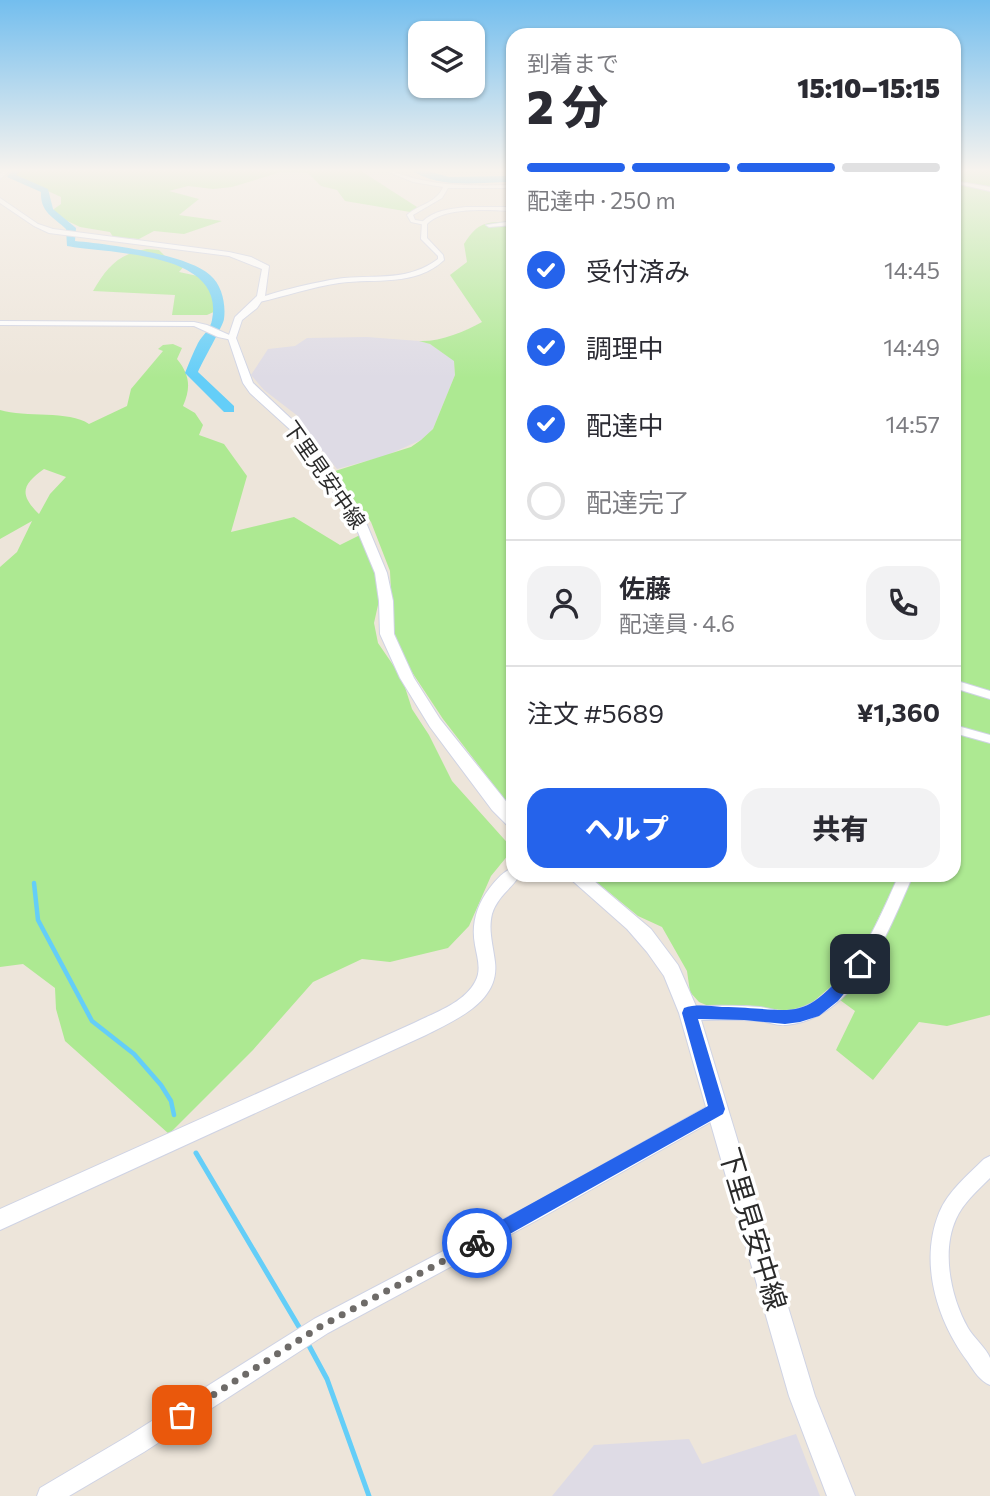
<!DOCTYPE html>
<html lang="ja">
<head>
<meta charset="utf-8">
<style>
	body { margin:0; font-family:Commissioner,"Noto Sans JP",sans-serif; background:#f2f2f3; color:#2b2b33; height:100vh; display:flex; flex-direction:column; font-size:26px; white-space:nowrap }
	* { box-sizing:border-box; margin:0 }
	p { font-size:23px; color:#7c7c81 }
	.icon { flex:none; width:38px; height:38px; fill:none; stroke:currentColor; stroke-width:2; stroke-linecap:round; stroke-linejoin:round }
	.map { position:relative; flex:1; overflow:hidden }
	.side { position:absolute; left:506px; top:28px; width:455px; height:854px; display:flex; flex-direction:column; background:#fff; border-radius:21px; box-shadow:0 2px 5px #0004 }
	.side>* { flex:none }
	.controls { position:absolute; left:408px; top:21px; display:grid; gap:14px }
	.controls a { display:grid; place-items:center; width:77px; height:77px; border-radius:14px; background:#fff; box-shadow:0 2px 5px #0004; font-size:35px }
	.pin { position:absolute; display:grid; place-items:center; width:60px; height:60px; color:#fff; margin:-30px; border-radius:14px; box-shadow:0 4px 10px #0006 }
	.courier { position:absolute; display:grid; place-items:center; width:70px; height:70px; margin:-35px; border:5px solid #2563eb; border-radius:50%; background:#fff; color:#222; box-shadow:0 2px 9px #0007 }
	.summary em { font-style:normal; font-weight:800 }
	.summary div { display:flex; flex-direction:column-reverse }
	.summary { display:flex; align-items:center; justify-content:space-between; height:119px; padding:0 21px }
	h1 { font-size:46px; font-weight:800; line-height:52px }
	.bar { display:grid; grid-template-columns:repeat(4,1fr); gap:10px 7px; align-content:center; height:84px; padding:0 21px }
	.bar i { height:9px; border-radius:5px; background:#e1e1e2 }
	.bar .current { background:#2563eb }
	.bar p { grid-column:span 4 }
	.line { display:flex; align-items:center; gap:18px; padding:0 21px; border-top:2px solid #e1e1e2 }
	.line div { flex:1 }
	.round { display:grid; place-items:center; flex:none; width:74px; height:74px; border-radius:21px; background:#f2f2f3 }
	ol { padding:0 21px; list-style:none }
	li { display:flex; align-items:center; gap:21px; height:77px }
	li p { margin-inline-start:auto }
	li .icon { padding:7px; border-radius:50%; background:#2563eb; color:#fff; stroke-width:4 }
	li:last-child { color:#7c7c81 }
	li i { width:38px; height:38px; border:4px solid #e1e1e2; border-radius:50% }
	.cta { display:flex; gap:14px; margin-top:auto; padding:14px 21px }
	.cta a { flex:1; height:80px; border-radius:21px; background:#2563eb; color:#fff; font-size:28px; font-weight:800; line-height:80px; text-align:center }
	.cta a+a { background:#f2f2f3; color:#2b2b33 }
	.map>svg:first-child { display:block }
	.industrial { fill:#dedbe5 }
	.green { fill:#ade992; fill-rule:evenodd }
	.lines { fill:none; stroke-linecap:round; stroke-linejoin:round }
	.stream-far1 { stroke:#64cef8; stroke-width:4.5 }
	.stream { stroke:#64cef8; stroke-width:5 }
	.river { fill:#64cef8; fill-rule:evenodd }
	.minor-casing { stroke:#cfd3e4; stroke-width:2 }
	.tertiary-casing { stroke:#cfd3e4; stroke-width:2 }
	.secondary-casing { stroke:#cfd3e4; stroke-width:2 }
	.minor { fill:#fff; fill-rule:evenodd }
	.tertiary { fill:#fff; fill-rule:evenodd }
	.secondary { fill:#fff; fill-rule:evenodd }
	.route { fill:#2563eb }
	.done { stroke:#6e6b68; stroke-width:7; stroke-dasharray:0 12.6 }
	.labels { text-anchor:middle; stroke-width:7; stroke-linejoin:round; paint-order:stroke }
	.far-street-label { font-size:21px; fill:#2a2a2a; stroke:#fff }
	.near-street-label { font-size:28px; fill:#2a2a2a; stroke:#fff }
</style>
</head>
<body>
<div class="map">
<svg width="990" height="1496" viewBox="0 0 990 1496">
	<rect width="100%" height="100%" fill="#ede5da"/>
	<path class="industrial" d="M367,337L419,341L430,344L454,360L455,375L433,429L421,440L385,456L337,469L301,425L299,417L264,390L251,375L268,349L295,346L307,338Z
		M796,1434L820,1496H552L594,1445L689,1439L702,1464Z"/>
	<path class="green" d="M19,169H358L417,207L416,213L345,201L337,190L321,186L308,173L281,172L232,187L213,189L188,186L169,191L199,199L179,215L222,221L184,234L154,231L139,239L113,237L110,232L80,227L55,215L54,209L61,204V197L13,175Z
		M954,169H990V736L954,726Z
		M513,221V810L443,719L398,651L393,633L390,571L371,522L332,472L411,447L421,440L433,429L455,375L454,361L430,344L419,341C440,342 464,332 482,322L450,275L467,262L464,244C479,220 487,223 513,221Z
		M147,249L159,250L169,260L186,264L179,272L212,279L220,297L218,310L207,315H172L175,295L93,291C107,267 118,254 147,249Z
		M173,344L182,348L177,359C190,375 191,388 183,406L195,413L203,425L199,435L224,444L247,476L231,532L294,517L340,545L360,535L376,573L380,596L374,623L378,643L402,678L412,709L429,735L452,781L513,849L491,876L469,926L448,948L390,962L362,959L313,982L253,1050L169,1134L65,1041L56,1009L55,988L23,964L0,967V567L17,552L32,521L0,539V410C25,418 69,410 89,424L127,406L131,389L163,351L158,349L163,345ZM44,469L66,477L50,494L39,514C18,494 23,484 44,469Z
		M954,732L990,742V1015L947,1026L919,1022L873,1080L836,1050L855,1011L840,1000L878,950L914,875H954Z
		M588,875H899L866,944L842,977L807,1007L785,1011L746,1005L711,1007L699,1002L690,992L687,971L662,927L638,916Z"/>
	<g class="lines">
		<path class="stream-far1" d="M34,883L38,920L92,1021L134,1054L161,1085L171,1101L174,1115"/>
		<path class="stream" d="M196,1153L302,1332
			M307,1342L327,1379L369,1496"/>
		<path class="river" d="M13,169H22L16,175L48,189L53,209L76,228L75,241C107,244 187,254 210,275C222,285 226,304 224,319C223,326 202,362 198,372L234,406V412H224L185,373C189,363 193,353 198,343C202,336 211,328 212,320C226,251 110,254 67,246L66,229C53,217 40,212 41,192L7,177Z
			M410,169H420L449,177L513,176V182C480,182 438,190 410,169Z"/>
		<defs>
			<path id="minor" d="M381,169H387C428,187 469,186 513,185V188H448L442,198L413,215L415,220L427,222L425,225L411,222L407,215C419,204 437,203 443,187L413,182Z
				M954,181L990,187V191L954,183Z
				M954,680L990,691V699L954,688Z
				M954,725L990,735V743L954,733Z
				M899,875H913C889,930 856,1019 786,1025C777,1026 768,1022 760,1021C736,1019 712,1020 689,1020L683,1018L681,1013L683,1008L689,1006C712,1006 736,1005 760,1007C768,1008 777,1012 786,1011C845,1006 878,921 899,875Z
				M717,1101L723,1103L725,1109L723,1115L541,1218L328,1333L144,1452L69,1496H37L40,1488L128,1436L314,1319L529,1206Z
				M990,1156V1178C978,1190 963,1203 956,1219C941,1252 951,1298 968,1328C973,1337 987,1349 990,1358C990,1365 990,1378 990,1385C980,1381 974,1371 968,1362C937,1321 919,1263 939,1213C948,1191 967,1176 984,1159Z"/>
			<path id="tertiary" d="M466,207H513V211C490,210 444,206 427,224V238L443,255L444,260C415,287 376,278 339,283C312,287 286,296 259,302L255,300C271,292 325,280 344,278C378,275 409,281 438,259V256L421,239L422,222C434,210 450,209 466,207Z
				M513,221V225L489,227L486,225Z
				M0,321L194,322L207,325L236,338L232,340L218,337L194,326L0,325Z
				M513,868V875H520C511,889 497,897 492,914C488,930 493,945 495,962C500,1002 455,1020 426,1035L0,1230V1209L414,1023C434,1013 464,1003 475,982C482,970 477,957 475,945C471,924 477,905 489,889C495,881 503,871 513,868Z"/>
			<path id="secondary" d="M5,169H12L0,179V174Z
				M0,198L38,224L53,229L229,252L251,257L269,266L265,296L257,308L242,320L236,338L253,383L302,429L367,525L387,573L393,601L394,634L414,678L440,719L513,810V827L507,825L492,810L430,727L400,678L380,634L379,601L375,573L355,525L294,433L250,393L243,383L228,338L235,317L257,296L262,269L229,256L49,233L34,226L0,203Z
				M566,875H587L651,929L678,965L699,1013L815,1396L855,1496H827L789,1396L679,1013L664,976L647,952L627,929Z"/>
		</defs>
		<use href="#minor" class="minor-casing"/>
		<use href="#tertiary" class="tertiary-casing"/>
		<use href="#secondary" class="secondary-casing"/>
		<use href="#minor" class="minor"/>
		<use href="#tertiary" class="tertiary"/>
		<use href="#secondary" class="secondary"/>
	</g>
	<linearGradient id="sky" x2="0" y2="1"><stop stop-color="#73beee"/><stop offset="0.45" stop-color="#f7f3ee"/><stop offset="1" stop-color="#f7f3ee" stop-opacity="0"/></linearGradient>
	<rect width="990" height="378" fill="url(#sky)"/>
	<path class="route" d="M860,958L867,964L865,968L838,1001L819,1016L800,1022L785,1024L744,1020L698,1019L725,1109L723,1114L483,1249L477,1252L471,1249L468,1243L471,1237L708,1106L682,1013L684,1008C695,1004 710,1006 722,1007C800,1008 800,1026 855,960Z"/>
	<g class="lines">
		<path class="done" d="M182,1415L321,1326L477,1243"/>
	</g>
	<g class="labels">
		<g class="far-street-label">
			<text transform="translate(324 475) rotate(55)" y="7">下里見安中線</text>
		</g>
		<g class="near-street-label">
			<text transform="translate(753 1229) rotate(73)" y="10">下里見安中線</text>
		</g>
	</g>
</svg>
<div class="controls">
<a><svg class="icon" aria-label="layers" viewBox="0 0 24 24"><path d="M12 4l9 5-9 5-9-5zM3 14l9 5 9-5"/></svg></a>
</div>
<div class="pin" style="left:182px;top:1415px;background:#ea580c"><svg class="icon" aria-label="bag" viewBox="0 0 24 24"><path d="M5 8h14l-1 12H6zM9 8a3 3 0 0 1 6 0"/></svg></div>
<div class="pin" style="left:860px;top:964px;background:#1f2937"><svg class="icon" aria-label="home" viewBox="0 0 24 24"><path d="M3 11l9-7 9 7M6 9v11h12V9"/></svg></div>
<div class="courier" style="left:477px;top:1243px"><svg class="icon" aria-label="bike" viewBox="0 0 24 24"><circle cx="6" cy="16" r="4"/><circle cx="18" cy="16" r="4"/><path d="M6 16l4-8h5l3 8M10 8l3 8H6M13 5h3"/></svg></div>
<section class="side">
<div class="summary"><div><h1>2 分</h1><p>到着まで</p></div><em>15:10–15:15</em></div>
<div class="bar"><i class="current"></i><i class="current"></i><i class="current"></i><i></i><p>配達中 · 250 m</p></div>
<ol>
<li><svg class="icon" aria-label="check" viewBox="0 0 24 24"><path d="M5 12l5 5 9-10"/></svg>受付済み<p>14:45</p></li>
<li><svg class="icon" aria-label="check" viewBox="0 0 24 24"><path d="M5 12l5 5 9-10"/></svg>調理中<p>14:49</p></li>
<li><svg class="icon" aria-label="check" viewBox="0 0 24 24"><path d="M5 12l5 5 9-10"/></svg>配達中<p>14:57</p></li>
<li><i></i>配達完了</li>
</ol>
<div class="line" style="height:126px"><a class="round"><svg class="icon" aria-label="person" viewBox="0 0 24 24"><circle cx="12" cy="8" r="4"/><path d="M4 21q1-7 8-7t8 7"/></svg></a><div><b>佐藤</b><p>配達員 · 4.6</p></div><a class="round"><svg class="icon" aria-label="phone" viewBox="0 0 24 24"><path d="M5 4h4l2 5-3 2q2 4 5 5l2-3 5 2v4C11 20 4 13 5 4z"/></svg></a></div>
<div class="line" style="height:91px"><div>注文 #5689</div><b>¥1,360</b></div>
<div class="cta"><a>ヘルプ</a><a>共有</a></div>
</section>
</div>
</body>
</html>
